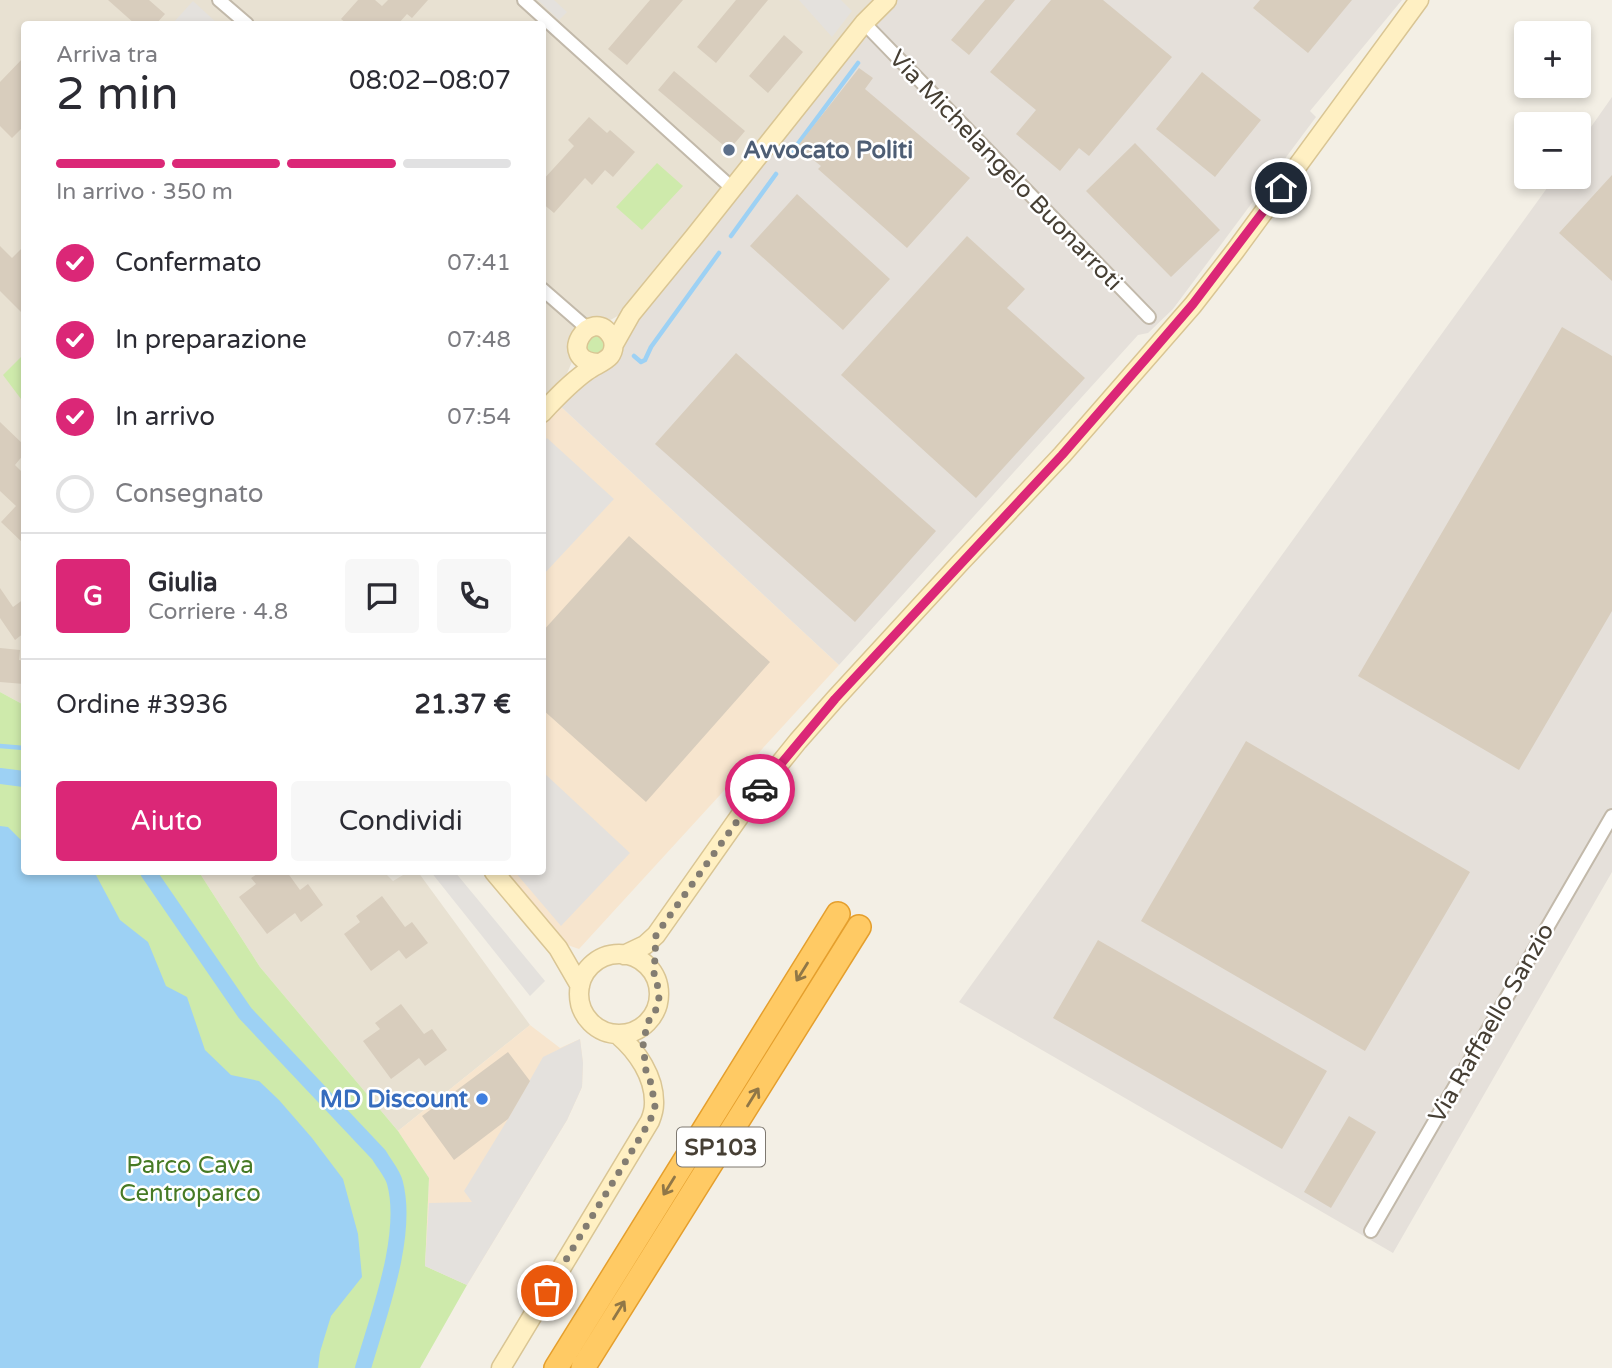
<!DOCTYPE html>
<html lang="it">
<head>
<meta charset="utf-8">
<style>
	body { margin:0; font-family:"Varela Round",sans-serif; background:#f7f7f7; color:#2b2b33; height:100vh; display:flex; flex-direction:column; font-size:26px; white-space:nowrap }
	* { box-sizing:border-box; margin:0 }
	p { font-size:23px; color:#7c7c81 }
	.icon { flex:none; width:38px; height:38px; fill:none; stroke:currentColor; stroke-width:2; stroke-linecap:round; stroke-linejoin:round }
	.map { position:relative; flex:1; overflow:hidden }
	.details { position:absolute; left:21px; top:21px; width:525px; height:854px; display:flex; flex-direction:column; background:#fff; border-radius:7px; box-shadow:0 4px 10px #0003 }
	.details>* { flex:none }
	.controls { position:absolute; left:1514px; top:21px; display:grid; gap:14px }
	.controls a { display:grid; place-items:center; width:77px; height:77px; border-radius:7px; background:#fff; box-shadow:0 4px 10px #0003; font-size:35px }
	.pin { position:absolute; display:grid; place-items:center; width:60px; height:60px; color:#fff; margin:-30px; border:4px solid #fff; border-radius:50%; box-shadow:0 2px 7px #0007 }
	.courier { position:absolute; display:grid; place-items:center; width:70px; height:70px; margin:-35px; border:5px solid #db2777; border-radius:50%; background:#fff; color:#222; box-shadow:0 2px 9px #0007 }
	.overview em { font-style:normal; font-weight:600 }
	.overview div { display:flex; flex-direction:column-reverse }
	.overview { display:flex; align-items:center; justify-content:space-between; height:119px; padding:0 35px }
	h1 { font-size:46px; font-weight:600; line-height:52px }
	.bar { display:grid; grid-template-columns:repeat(4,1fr); gap:10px 7px; align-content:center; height:84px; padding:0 35px }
	.bar i { height:9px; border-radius:5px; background:#e1e1e2 }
	.bar .current { background:#db2777 }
	.bar p { grid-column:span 4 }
	.line { display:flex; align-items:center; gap:18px; padding:0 35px; border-top:2px solid #e1e1e2 }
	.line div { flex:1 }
	.round { display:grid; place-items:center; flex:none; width:74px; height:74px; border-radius:7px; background:#f7f7f7 }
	ol { padding:0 35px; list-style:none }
	li { display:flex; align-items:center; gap:21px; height:77px }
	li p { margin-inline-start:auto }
	li .icon { padding:7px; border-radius:50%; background:#db2777; color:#fff; stroke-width:4 }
	li:last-child { color:#7c7c81 }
	li i { width:38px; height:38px; border:4px solid #e1e1e2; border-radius:50% }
	.cta { display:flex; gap:14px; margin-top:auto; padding:14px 35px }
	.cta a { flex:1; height:80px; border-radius:7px; background:#db2777; color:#fff; font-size:28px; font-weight:600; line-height:80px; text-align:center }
	.cta a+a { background:#f7f7f7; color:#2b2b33 }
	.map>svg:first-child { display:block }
	.residential { fill:#e8e1d2 }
	.commercial { fill:#f7e5ce }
	.industrial { fill:#e5e0da }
	.green { fill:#ceeaab }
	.parking { fill:#e4e1dd }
	.water { fill:#9dd1f4 }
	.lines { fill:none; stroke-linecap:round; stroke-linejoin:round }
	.stream { stroke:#9dd1f4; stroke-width:4.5 }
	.canal { stroke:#9dd1f4; stroke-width:16 }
	.building { fill:#d8cdbd }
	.street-casing { stroke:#c2b9aa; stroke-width:16 }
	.secondary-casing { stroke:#d9c594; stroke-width:21 }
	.highway-casing { stroke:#e59f2d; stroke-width:26 }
	.street { stroke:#fff; stroke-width:12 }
	.secondary { stroke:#fff0c3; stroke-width:18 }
	.highway { stroke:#ffca64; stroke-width:23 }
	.oneway { stroke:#907747 }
	.done { stroke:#837d72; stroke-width:7; stroke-dasharray:0 12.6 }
	.route { stroke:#db2777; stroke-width:9 }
	.service-dot { fill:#5c6f8a; stroke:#fff; stroke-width:2.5 }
	.shop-dot { fill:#3f7fe0; stroke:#fff; stroke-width:2.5 }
	.labels { text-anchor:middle; stroke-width:5; stroke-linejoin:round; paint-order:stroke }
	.shield { fill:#fff; stroke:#7e7971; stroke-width:2 }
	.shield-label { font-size:23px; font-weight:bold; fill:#463f34 }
	.service-label { font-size:24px; font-weight:bold; fill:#4e5e75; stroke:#fff; text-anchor:start }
	.street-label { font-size:24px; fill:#463f34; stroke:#fff }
	.shop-label { font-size:24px; font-weight:bold; fill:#366cbe; stroke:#fff; text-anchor:end }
	.park-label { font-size:24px; fill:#467a25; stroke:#fff }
</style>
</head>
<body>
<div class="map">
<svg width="1612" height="1368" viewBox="0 0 1612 1368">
	<rect width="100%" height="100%" fill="#f3efe5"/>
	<path class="residential" d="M0,0H880L630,309L605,323L575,355L561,387L543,406L542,24H24V705L0,692Z
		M199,872H384L393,881L408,872H418L530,1025L398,1131L260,967Z"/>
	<path class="commercial" d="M557,403L839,665L579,949L562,943L503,872H542V419Z
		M530,1025L560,1048L580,1039L583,1063L582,1087L567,1120L467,1285L425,1266L429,1178L398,1131Z"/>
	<path class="industrial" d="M894,0H1402L1310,111L1316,117L1173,309L1148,333L1138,335L839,665L557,403L635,317L864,30Z
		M1612,97V872L1393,1253L959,1002L1555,177H1578L1579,144Z"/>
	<path class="green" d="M657,163L683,186L642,230L616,207Z
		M591,333L607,339L603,356L586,353L584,339Z
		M24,354V403L3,375Z
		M0,692L24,705V872H199L260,967L398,1131L429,1178L425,1266L467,1285L420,1368H0Z"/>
	<path class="parking" d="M538,0H554L567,12L559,20Z
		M799,0H841L852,11L832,37Z
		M193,1L218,24L173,23Z
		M547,438L614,499L543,575L542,443Z
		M543,772L630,853L561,926L515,872H542Z
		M431,872H455L545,981L530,996Z
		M580,1039L583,1063L582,1087L567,1120L467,1285L425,1266L429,1203L472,1202L464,1191L508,1119L543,1057Z"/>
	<path class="water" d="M0,826L8,827L24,843V872H91L96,875L120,920L148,942L166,986L187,997L205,1050L231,1075L259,1081L279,1100L312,1138L343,1179L358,1234L362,1277L331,1316L320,1352L318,1368H0Z"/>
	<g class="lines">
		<path class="stream" d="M788,157L858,63
			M731,236L776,174
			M634,356L641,362L645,360L651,347L719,253
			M0,746L24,748"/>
		<path class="canal" d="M0,776L24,779
			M148,872L245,1013L379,1155C384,1164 393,1174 395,1183C409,1236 378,1316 363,1368"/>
	</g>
	<path class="building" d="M108,0H149L165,14L156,24H135Z
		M358,0H375L382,6L388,0H428L412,18L407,14L398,24H347L341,19Z
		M650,0H683L627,65L608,49Z
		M736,0H768L716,63L697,47Z
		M985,0H1015L969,55L951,40Z
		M1051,0H1103L1172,57L1089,156L1079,148L1060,171L1016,134L1036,110L990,72Z
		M1260,0H1352L1308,53L1253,8Z
		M784,35L803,52L768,93L749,76Z
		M24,57V126L12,138L0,126V82Z
		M859,68L873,78L865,89L970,178L907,248L818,169L821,166L797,147Z
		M674,71L745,131L729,150L658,90Z
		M1202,72L1261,120L1215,177L1156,129Z
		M589,117L607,133L610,130L635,152L613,177L605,170L592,185L585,178L554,213L542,203V181L574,146L568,140Z
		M1135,143L1220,230L1171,277L1086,191Z
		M1612,175V281L1559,233Z
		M797,194L890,279L843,330L750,246Z
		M967,236L1025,289L1007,308L1085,378L976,498L841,375Z
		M0,246L12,258L24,246V315L0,291Z
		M1562,327L1612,356V611L1519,770L1358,676Z
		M736,353L936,531L855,622L655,444Z
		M0,422L24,445V454L15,465L24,474V544L1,522L16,506L0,491Z
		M629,536L770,662L646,802L542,709V632Z
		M0,588L13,607L24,599V633L15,640L0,618Z
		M0,648L20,650L19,660L24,661V684L0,682Z
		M1246,741L1470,872L1365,1051L1141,921Z
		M260,872H287L300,890L308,884L323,905L301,922L295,913L267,934L239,897L256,884L251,878Z
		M382,896L405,927L412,922L428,943L406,959L399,950L371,971L344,934L360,922L356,916Z
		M1098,940L1327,1071L1282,1149L1053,1018Z
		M401,1004L424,1034L432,1029L447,1050L425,1066L419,1058L391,1079L363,1041L380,1029L375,1023Z
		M508,1052L530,1081L508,1119L454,1160L422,1116Z
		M1349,1116L1376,1132L1331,1208L1304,1192Z"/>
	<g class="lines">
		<defs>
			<path id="street" d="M219,0L247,24
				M524,0L732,188
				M864,23L1149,317
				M542,289L588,329
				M1371,1231L1612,816"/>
			<path id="secondary" d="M614,344L631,314L694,237L864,23L887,0
				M542,413C556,398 570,383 587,371C593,366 605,362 610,356C614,351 615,342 611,336C591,304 554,361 598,363
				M494,872L558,948L580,986
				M579 994a40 40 0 1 1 80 0a40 40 0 1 1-80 0Z
				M624,955L645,945L656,935L756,793L798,741L835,699L960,563L1062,455L1193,305L1235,251L1419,0
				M501,1368L650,1121C652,1116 654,1110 654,1104C655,1077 637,1051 618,1035"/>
			<path id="highway" d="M556,1368L838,914
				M583,1368L859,927"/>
		</defs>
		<use href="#street" class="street-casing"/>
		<use href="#secondary" class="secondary-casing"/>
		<use href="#highway" class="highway-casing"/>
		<use href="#street" class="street"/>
		<use href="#secondary" class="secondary"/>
		<use href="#highway" class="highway"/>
	</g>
	<defs><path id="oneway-shaft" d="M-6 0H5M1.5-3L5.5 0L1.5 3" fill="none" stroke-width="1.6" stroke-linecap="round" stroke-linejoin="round" transform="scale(1.75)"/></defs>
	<g class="oneway">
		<use href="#oneway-shaft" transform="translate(802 972) rotate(122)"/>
		<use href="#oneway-shaft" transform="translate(753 1097) rotate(-58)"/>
		<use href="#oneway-shaft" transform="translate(669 1186) rotate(122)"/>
		<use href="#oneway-shaft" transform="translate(619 1310) rotate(-58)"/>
	</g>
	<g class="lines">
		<path class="done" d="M547,1291L650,1121L655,1106L651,1083L646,1071L643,1043L648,1022L655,1012L659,1000L658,987L654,976L656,935L760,789"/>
		<path class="route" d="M760,789L835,699L1062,455L1150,354L1193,304L1281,188"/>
	</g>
	<circle class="service-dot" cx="729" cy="150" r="7"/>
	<circle class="shop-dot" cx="482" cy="1099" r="7"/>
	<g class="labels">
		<rect class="shield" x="677" y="1127.5" width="88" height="39" rx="5"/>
		<g class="shield-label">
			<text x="721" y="1155">SP103</text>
		</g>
		<g class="service-label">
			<text x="743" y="158">Avvocato Politi</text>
		</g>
		<g class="street-label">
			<text transform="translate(1006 170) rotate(46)" y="8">Via Michelangelo Buonarroti</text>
			<text transform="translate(1491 1023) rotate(-60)" y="8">Via Raffaello Sanzio</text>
		</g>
		<g class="shop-label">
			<text x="468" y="1107">MD Discount</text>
		</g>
		<g class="park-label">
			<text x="190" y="1173">Parco Cava<tspan x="190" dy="28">Centroparco</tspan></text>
		</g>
	</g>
</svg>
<div class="controls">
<a>+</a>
<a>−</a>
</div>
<div class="pin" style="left:547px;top:1291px;background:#ea580c"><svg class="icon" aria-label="bag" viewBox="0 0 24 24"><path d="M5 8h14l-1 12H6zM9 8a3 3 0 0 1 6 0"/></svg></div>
<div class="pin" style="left:1281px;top:188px;background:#1f2937"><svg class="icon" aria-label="home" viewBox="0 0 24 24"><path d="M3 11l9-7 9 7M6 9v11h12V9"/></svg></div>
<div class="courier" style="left:760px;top:789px"><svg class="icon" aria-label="car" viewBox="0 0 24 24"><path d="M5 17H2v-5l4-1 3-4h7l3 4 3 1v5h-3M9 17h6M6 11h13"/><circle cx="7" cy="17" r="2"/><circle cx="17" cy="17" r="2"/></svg></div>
<section class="details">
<div class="overview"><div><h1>2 min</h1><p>Arriva tra</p></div><em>08:02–08:07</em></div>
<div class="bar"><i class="current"></i><i class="current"></i><i class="current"></i><i></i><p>In arrivo · 350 m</p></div>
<ol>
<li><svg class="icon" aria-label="check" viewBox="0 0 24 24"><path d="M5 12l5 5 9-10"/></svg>Confermato<p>07:41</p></li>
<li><svg class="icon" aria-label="check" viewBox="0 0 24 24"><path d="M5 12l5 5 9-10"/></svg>In preparazione<p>07:48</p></li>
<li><svg class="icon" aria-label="check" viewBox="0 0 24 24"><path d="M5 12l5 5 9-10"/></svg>In arrivo<p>07:54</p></li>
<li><i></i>Consegnato</li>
</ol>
<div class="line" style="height:126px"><b class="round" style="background:#db2777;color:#fff">G</b><div><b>Giulia</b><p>Corriere · 4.8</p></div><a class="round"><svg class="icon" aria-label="chat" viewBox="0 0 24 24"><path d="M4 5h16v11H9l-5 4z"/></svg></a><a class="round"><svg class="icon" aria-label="phone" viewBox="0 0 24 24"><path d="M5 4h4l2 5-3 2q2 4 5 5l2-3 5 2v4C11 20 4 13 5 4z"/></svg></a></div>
<div class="line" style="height:91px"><div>Ordine #3936</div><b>21.37 €</b></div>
<div class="cta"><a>Aiuto</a><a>Condividi</a></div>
</section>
</div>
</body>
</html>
